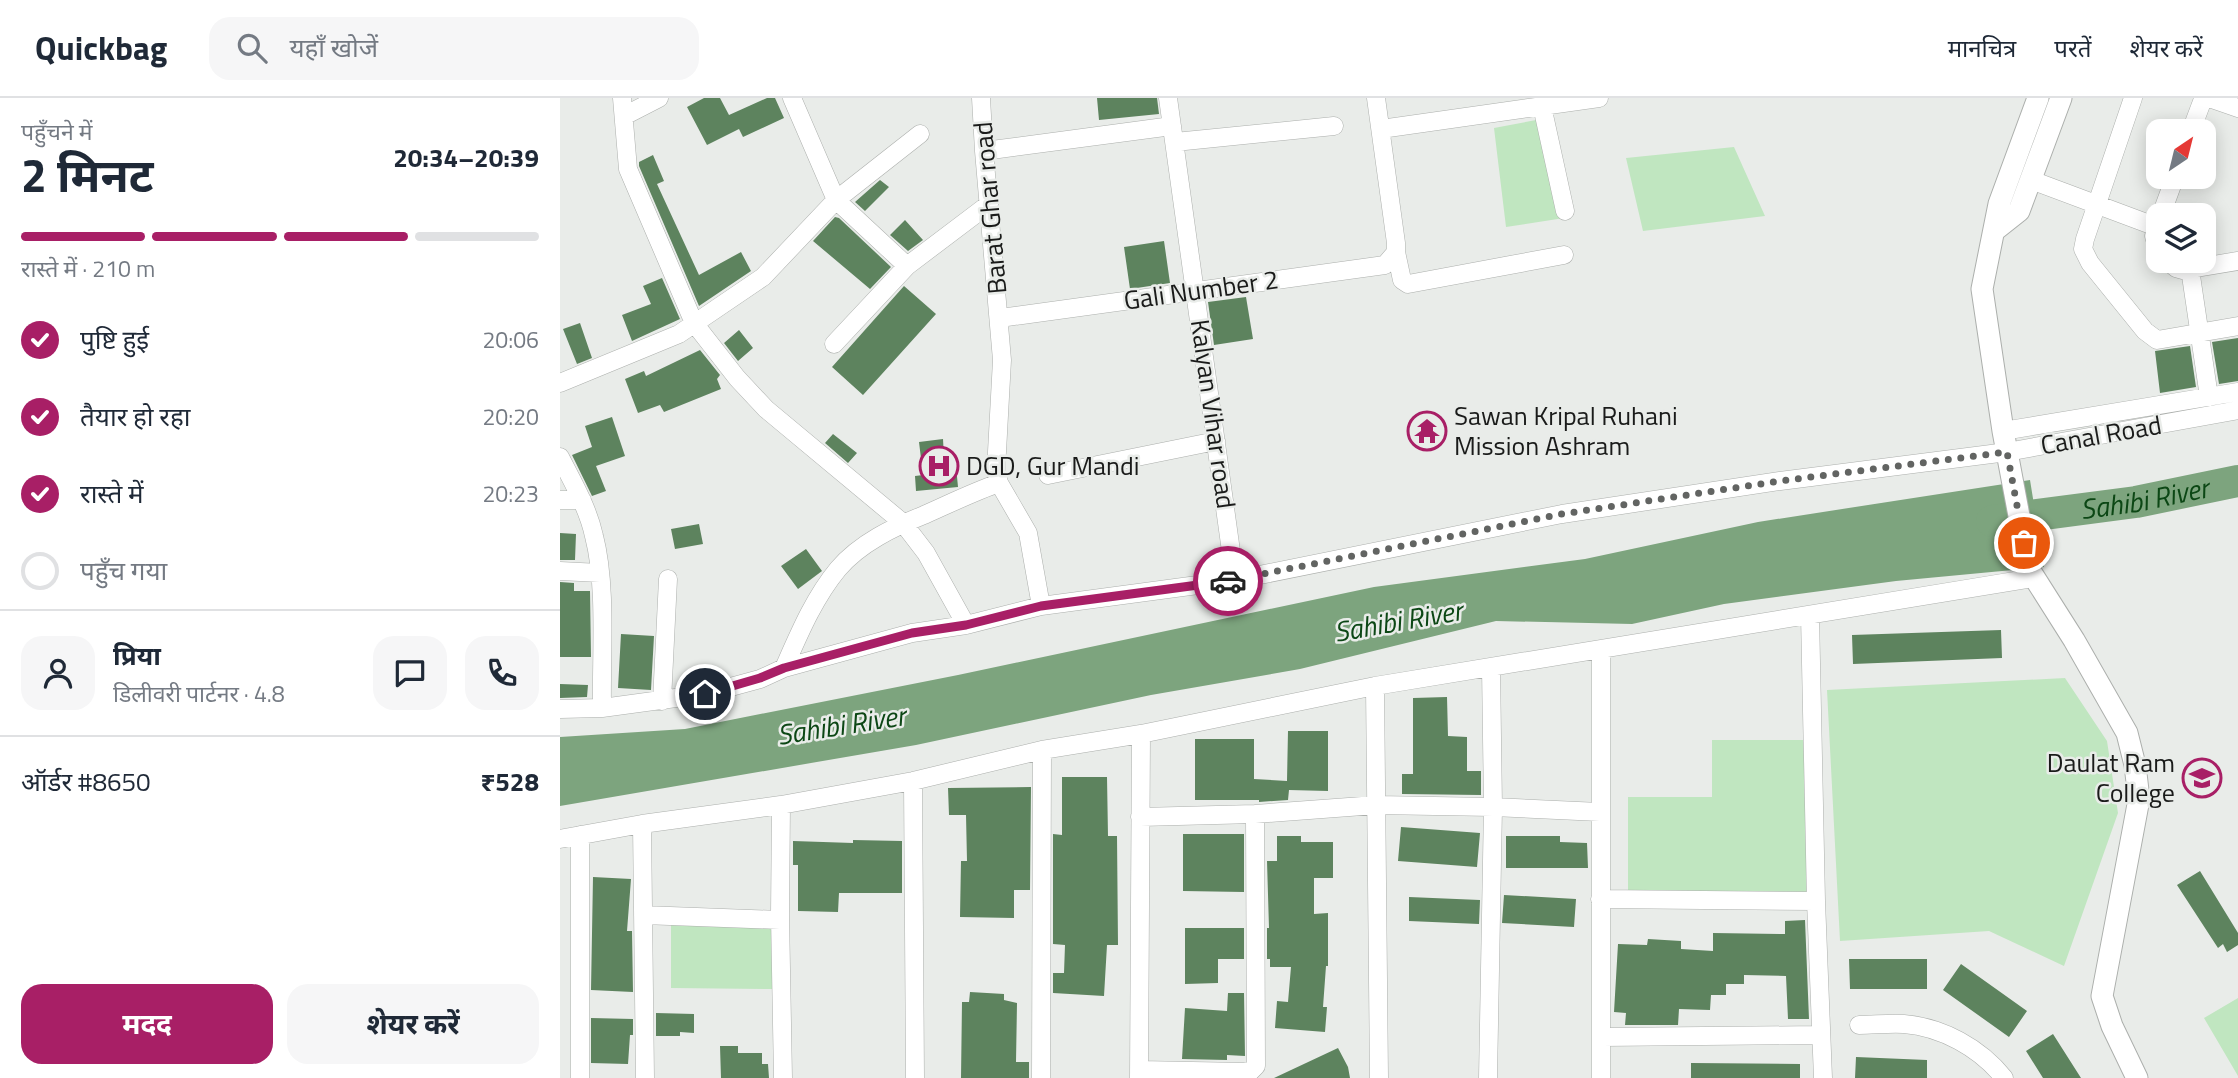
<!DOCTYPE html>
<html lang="hi">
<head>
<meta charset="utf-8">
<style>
	body { margin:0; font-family:"Titillium Web","Noto Sans Devanagari",sans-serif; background:#f6f6f7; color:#1f2937; height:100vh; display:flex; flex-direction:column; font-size:26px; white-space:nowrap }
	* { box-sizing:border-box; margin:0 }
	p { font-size:23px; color:#747a83 }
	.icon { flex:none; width:38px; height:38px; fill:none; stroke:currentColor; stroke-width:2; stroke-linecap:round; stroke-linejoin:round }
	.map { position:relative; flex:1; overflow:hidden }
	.sheet { display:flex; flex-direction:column; background:#fff; width:560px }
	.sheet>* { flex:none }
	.needle { width:46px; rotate:35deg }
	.controls { position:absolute; left:1586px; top:21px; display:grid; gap:14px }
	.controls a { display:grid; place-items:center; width:70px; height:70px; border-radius:14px; background:#fff; box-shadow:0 4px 18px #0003; font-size:35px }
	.pin { position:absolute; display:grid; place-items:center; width:60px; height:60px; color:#fff; margin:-30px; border:4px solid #fff; border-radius:50%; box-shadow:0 2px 7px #0007 }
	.courier { position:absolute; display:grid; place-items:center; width:70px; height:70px; margin:-35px; border:5px solid #a81f66; border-radius:50%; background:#fff; color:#222; box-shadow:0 2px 9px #0007 }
	.summary em { font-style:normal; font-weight:700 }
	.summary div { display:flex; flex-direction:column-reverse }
	.summary { display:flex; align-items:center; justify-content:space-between; height:119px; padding:0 21px }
	h1 { font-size:46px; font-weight:700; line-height:52px }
	.bar { display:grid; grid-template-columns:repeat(4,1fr); gap:10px 7px; align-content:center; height:84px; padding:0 21px }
	.bar i { height:9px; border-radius:5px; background:#e0e1e3 }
	.bar .active { background:#a81f66 }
	.bar p { grid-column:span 4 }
	.line { display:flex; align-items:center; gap:18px; padding:0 21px; border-top:2px solid #e0e1e3 }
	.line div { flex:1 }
	.round { display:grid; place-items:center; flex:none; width:74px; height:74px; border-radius:21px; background:#f6f6f7 }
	ol { padding:0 21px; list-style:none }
	li { display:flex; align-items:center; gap:21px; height:77px }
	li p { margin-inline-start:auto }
	li .icon { padding:7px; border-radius:50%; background:#a81f66; color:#fff; stroke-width:4 }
	li:last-child { color:#747a83 }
	li i { width:38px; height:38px; border:4px solid #e0e1e3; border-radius:50% }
	.action { display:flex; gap:14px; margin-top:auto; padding:14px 21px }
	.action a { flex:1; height:80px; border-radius:21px; background:#a81f66; color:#fff; font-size:28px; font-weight:700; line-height:80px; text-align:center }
	.action a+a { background:#f6f6f7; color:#1f2937 }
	header { display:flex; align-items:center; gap:42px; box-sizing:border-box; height:98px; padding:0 35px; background:#fff; border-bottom:2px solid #e0e1e3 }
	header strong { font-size:33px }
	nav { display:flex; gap:38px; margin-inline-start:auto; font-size:24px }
	.search { width:490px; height:63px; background:#f6f6f7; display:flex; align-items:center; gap:18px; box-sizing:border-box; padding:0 24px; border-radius:21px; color:#747a83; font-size:26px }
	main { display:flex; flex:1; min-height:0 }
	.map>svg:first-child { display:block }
	.green { fill:#c0e6c0 }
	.water { fill:#7da47e }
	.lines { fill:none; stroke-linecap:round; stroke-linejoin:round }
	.river { stroke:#7da47e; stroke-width:32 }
	.building { fill:#5d835e }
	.minor-casing { stroke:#acafac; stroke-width:19 }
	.tertiary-casing { stroke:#acafac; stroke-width:23 }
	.minor { stroke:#fff; stroke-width:18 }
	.tertiary { stroke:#fff; stroke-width:21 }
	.done { stroke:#626462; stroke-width:7; stroke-dasharray:0 12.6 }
	.route { stroke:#a81f66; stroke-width:9 }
	.labels { text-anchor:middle; stroke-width:5; stroke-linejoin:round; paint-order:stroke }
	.street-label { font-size:26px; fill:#1a1b1a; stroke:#e9ece9 }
	.poi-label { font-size:26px; fill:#1a1b1a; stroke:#e9ece9; text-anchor:start }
	.water-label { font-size:28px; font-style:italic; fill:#0c4715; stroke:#e9ece9 }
</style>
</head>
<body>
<header>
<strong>Quickbag</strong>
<div class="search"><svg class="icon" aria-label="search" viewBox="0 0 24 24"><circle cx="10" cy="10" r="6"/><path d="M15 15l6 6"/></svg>यहाँ खोजें</div>
<nav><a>मानचित्र</a><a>परतें</a><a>शेयर करें</a></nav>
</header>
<main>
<section class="sheet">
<div class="summary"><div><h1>2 मिनट</h1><p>पहुँचने में</p></div><em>20:34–20:39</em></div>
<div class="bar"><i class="active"></i><i class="active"></i><i class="active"></i><i></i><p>रास्ते में · 210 m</p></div>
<ol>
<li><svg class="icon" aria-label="check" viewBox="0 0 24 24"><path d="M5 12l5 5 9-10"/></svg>पुष्टि हुई<p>20:06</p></li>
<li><svg class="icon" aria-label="check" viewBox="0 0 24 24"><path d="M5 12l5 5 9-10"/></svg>तैयार हो रहा<p>20:20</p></li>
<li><svg class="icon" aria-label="check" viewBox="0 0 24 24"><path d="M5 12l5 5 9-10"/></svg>रास्ते में<p>20:23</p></li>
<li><i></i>पहुँच गया</li>
</ol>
<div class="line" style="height:126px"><a class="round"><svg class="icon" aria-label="person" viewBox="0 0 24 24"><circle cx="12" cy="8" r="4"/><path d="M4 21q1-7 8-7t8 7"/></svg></a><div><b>प्रिया</b><p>डिलीवरी पार्टनर · 4.8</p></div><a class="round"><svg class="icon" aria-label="chat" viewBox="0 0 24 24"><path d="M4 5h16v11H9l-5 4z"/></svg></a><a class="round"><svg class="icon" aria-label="phone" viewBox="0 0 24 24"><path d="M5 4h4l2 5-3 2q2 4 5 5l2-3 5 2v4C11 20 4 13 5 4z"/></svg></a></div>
<div class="line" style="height:91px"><div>ऑर्डर #8650</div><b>₹528</b></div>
<div class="action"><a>मदद</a><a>शेयर करें</a></div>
</section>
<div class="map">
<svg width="1678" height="980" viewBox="0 0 1678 980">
	<rect width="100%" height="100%" fill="#e9ece9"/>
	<path class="green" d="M992,19L1004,120L946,129L934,30Z
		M1174,49L1205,118L1083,133L1066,60Z
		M1505,580L1547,643L1558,715L1504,868L1429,833L1280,843L1267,592Z
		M1152,642H1252V797H1068V699H1152Z
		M111,825L214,826V891L111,890Z
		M1678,900V978L1644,920Z"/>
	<path class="water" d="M1470,382L1484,469L1336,483L1164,506L1072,526L936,523L740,571L591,597L356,647L0,708V639L125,631L398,577L814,489L1025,461L1198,424Z"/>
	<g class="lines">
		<path class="river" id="s1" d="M1432,423L1576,404L1678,383"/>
	</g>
	<path class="building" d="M144,0H160L169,17L207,0H215L224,20L183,39L179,31L147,47L127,9Z
		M537,0H597L599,16L539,22Z
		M93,57L104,83L97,86L139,177L181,154L191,173L139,208L79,68V64Z
		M320,82L329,89L305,113L295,104Z
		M275,119L279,120L331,169L310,191L253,143Z
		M345,122L363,142L348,153L330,137Z
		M604,143L610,185L570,191L564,149Z
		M102,180L120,221L72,243L62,217L91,206L83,188Z
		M344,188L376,216L303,297L272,269Z
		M686,199L693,241L654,247L648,204Z
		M20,225L32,260L17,266L3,231Z
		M179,232L193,250L178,263L164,245Z
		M1678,240V283L1659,286L1652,244Z
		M1630,248L1636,289L1600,295L1595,253Z
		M140,252L160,277L157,281L161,291L104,314L100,307L78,315L65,281L84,273L86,278Z
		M52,319L65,358L36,368L46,393L32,398L12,357L32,349L25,328Z
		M273,336L297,355L288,365L265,345Z
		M383,341L384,359L395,358L398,389L356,393L355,378L363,377L359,344Z
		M139,426L143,446L115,451L111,431Z
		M0,435L16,436L15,462H0Z
		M246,451L262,473L238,491L221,468Z
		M0,484L14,485V493H30L31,559H0Z
		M1441,532L1442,560L1293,566L1292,537Z
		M61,536L94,538L91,592L58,590Z
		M0,586L28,587L27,599L0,600Z
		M887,599L888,638L907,639V673H921V697L842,696V676H853V600Z
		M728,633H768V693L729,692L728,702L699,704V702H635V641H694V681L727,683Z
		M502,679H547L548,738H557L558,847H547L544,898L493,895V875H504L505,847L493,846V736L502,737Z
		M471,689L470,792H454V820L400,819L401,763H407L406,717H389L388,690Z
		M841,729L920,735L917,769L838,763Z
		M623,736H684V794L623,793Z
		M717,738H741V744H773V780H754V816L768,815V868H766L763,909H767L765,934L715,930L717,903L728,904L731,869H710V861H707V830H709L707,763H717Z
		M946,738H1000V744L1027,745L1028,770H946Z
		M293,742L342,743V795H279L278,814L238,813V767H233V743L293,745Z
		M1640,773L1678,835V847L1667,854L1663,846L1658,850L1617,787Z
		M33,779L71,781L67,833H72L73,894L31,892Z
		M944,797L1016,801L1014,829L942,825Z
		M849,799L920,802L919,826L849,823Z
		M1245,822L1249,921H1228L1226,878L1184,877V886H1166V897H1151L1150,912L1119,911L1118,927H1065L1066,915L1054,914L1058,846L1087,847L1088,841L1121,843V851L1153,853V835L1225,836V823Z
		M625,830H684V861H658V885L625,886Z
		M1289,861H1367V891H1290Z
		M1401,866L1467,913L1449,939L1383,892Z
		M410,894L444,896V902L457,905L456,964H469V980H401L402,904H409Z
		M668,895H684L685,958L667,957V962L622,961L625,910L667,913Z
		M96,915L134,916V935L120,934V938H96Z
		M31,920L73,921V937H70L68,966L31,965Z
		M1493,936L1521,980H1483L1466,953Z
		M160,948H178V955H202V966H208L209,980H161Z
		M778,950L788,969L790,980H714Z
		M1296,959L1367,962V980H1295Z
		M1131,965L1240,966V980H1131Z"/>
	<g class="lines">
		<defs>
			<path id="minor" d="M62,0L68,71L134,225L177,280L206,311L343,425L366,455L406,527
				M232,0L276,102L347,168
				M421,0L424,53L442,262L436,372L439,385L468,435L481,508
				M608,0L675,482
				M816,0L836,145V154L842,182L848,186L1004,157
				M1573,0L1525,141L1523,151L1530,165L1585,233L1597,242L1678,228
				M982,8L1005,113
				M64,18L99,0
				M821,31L1039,0
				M1631,33L1643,1H1652L1678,10
				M615,44L774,28
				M424,53L612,28
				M1471,82L1597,129
				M1601,117L1615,79
				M1598,127L1594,138L1598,152
				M1607,163L1616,170L1623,172L1678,163
				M1630,171L1649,299
				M440,220L825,167L836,154
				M274,246L347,168L429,106
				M0,285L119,236L203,179L276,102L360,36
				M1443,333L1678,294
				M0,359C13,385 28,410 34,438C47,488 41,558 42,610
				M488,377L656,343
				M0,402H22
				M0,473L40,475
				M1250,517L1256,803L1263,980
				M224,570C239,536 254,500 278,471C300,445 334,429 364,417C389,406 413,394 439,385
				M102,603L108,481
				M0,611L42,610L145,596L200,581L224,570L352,535L406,527L481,508L675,482L1002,416L1220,383L1447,354L1678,312
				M581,636L815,588
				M353,683L355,980
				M221,707L220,817L223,980
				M580,719L695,716L816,707L933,709L1040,714
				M82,726L85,980
				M0,741L82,726L221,707L353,683L482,652L581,636L579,980
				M1040,801L1256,803
				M83,817L220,822
				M1299,927C1314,927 1329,925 1344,926C1382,929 1420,950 1444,980
				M1042,939L1261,937
				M579,972L685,974L691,973L696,968L695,716
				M20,980V737
				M481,980L482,652
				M819,980L815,588L1473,480
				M928,980L933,709L931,569
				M1041,980V551"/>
			<path id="tertiary" d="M1478,0L1439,106L1422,191L1443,333L1469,471L1514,542L1567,635L1575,667L1579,701L1542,898L1552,928L1577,980
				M1435,132L1459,113L1501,0"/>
		</defs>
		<use href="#minor" class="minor-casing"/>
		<use href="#tertiary" class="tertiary-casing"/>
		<use href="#minor" class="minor"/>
		<use href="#tertiary" class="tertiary"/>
	</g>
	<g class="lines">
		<path class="done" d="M668,483L1002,416L1220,383L1447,354L1464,445"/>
		<path class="route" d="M145,596L200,580L224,570L352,535L406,527L481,508L668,483"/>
	</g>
	<defs>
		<symbol id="temple-ring" viewBox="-11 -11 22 22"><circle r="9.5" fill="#e9ece9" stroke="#a81f66" stroke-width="1.5"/><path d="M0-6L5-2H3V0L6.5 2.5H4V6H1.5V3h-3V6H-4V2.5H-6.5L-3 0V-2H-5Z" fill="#a81f66"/></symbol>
		<symbol id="hospital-ring" viewBox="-11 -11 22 22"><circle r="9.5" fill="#e9ece9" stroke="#a81f66" stroke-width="1.5"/><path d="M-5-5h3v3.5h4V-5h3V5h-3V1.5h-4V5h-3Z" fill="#a81f66"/></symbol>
		<symbol id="university-ring" viewBox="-11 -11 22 22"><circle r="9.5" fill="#e9ece9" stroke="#a81f66" stroke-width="1.5"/><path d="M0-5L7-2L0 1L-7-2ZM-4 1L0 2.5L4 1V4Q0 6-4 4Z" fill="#a81f66"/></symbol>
	</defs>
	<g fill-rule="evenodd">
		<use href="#temple-ring" x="845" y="311" width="44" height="44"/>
		<use href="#hospital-ring" x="357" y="346" width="44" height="44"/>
		<use href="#university-ring" x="1620" y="658" width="44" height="44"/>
	</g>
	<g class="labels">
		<g class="street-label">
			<text transform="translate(430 110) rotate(-95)" y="9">Barat Ghar road</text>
			<text transform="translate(641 192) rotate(-8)" y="9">Gali Number 2</text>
			<text transform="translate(653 316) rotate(82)" y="9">Kalyan Vihar road</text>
			<text transform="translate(1541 337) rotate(-10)" y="9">Canal Road</text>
		</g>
		<g class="poi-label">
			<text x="894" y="327">Sawan Kripal Ruhani<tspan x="894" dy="30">Mission Ashram</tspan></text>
			<text x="406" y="377">DGD, Gur Mandi</text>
			<text x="1615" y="674" text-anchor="end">Daulat Ram<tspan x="1615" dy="30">College</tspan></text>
		</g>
		<g class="water-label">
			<text dy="10" stroke="none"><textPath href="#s1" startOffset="154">Sahibi River</textPath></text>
			<text transform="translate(838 523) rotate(-10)" y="10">Sahibi River</text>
			<text transform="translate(281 627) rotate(-9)" y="10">Sahibi River</text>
		</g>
	</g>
</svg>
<div class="controls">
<a><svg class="needle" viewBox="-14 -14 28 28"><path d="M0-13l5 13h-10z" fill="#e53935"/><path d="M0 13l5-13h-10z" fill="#747a83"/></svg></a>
<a><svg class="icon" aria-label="layers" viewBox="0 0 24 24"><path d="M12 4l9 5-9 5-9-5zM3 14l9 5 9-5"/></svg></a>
</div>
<div class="pin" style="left:1464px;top:445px;background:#ea580c"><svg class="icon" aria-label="bag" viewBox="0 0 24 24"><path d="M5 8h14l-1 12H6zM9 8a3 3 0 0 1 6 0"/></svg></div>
<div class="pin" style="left:145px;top:596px;background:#1f2937"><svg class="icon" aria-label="home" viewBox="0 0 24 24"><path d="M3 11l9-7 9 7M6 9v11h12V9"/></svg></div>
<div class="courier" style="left:668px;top:483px"><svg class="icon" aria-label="car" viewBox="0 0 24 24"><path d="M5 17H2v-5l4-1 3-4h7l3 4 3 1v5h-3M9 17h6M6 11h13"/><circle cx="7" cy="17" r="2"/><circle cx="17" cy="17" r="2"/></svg></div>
</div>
</main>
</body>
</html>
